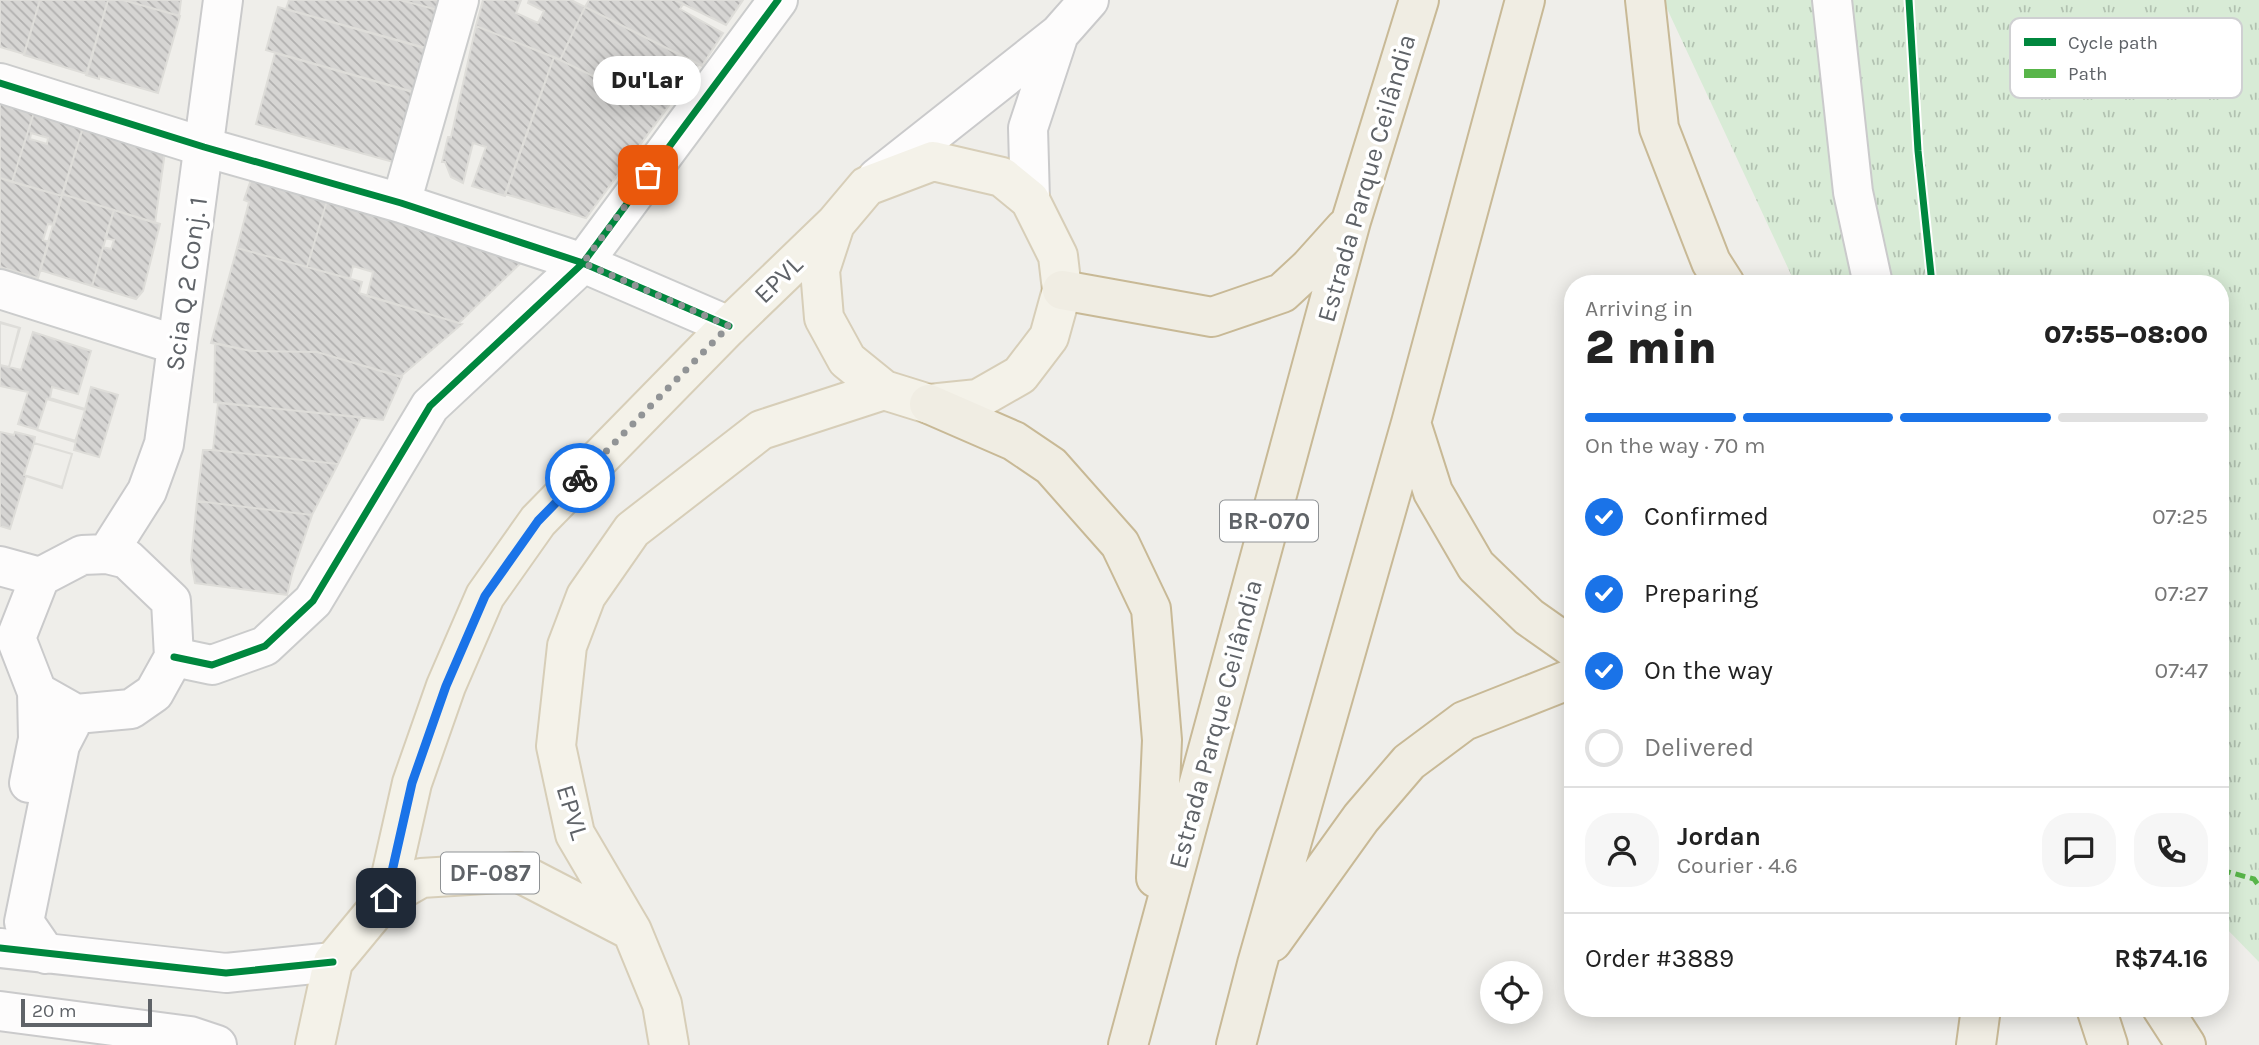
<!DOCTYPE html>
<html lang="en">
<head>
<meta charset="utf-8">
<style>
	body { margin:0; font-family:Karla,sans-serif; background:#f6f6f6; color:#222; height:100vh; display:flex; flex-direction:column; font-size:26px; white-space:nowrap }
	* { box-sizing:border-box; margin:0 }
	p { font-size:23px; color:#767676 }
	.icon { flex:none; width:38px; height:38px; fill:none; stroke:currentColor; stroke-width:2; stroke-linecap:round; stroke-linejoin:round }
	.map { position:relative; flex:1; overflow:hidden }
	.drawer { position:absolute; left:1564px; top:275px; width:665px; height:742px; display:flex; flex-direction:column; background:#fff; border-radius:28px; box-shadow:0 4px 18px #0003 }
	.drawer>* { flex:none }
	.controls { position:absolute; left:1480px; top:961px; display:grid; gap:14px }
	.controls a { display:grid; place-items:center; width:63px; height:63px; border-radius:50%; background:#fff; box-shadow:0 4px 18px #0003; font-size:35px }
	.scale { position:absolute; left:21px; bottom:18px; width:131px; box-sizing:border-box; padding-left:7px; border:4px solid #5f6368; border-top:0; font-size:19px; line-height:24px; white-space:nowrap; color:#5f6368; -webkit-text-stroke:5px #fff; paint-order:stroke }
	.pin { position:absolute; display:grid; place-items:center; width:60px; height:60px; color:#fff; margin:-30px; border-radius:14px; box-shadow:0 4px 10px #0006 }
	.courier { position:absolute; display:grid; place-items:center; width:70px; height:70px; margin:-35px; border:5px solid #1a73e8; border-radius:50%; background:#fff; color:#222; box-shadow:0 2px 9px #0007 }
	.bubble { position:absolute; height:49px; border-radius:24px; background:#fff; box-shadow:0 4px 18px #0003; font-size:23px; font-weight:800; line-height:49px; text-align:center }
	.head em { font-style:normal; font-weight:800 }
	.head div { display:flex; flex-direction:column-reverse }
	.head { display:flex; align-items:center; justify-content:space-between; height:119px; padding:0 21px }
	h1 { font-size:46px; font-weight:800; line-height:52px }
	.bar { display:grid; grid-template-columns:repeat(4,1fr); gap:10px 7px; align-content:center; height:84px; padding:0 21px }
	.bar i { height:9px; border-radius:5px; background:#e0e0e0 }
	.bar .on { background:#1a73e8 }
	.bar p { grid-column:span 4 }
	.line { display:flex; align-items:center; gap:18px; padding:0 21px; border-top:2px solid #e0e0e0 }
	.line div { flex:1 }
	.round { display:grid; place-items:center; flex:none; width:74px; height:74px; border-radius:28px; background:#f6f6f6 }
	ol { padding:0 21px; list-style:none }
	li { display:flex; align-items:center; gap:21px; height:77px }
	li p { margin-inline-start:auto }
	li .icon { padding:7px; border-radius:50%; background:#1a73e8; color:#fff; stroke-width:4 }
	li:last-child { color:#767676 }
	li i { width:38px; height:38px; border:4px solid #e0e0e0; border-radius:50% }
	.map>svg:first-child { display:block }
	.grass { fill:url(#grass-tufts) }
	.building { fill:url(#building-back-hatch); stroke:#deddd9; stroke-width:2; fill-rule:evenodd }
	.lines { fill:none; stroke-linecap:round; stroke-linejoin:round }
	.street-casing { stroke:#cbcccc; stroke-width:42 }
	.secondary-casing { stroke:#cacacb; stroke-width:42 }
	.primary-casing { stroke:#d7ceb8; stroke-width:42 }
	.highway-casing { stroke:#c8b996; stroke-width:42 }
	.street { stroke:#fdfcfc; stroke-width:38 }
	.secondary { stroke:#fdfcfc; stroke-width:38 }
	.primary { stroke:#f4f2e9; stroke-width:38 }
	.highway { stroke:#f0ede3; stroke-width:38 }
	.quiet { stroke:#58b549; stroke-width:5; stroke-dasharray:10 5; stroke-linecap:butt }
	.cycleway-casing { stroke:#fff; stroke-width:11 }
	.cycleway { stroke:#00873e; stroke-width:7 }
	.done { stroke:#919496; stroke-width:7; stroke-dasharray:0 12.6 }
	.route { stroke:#1a73e8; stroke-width:9 }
	.labels { text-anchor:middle; stroke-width:7; stroke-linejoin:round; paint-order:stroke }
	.shield { fill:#fff; stroke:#8f9295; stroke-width:2 }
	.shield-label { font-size:24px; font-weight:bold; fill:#5f6368 }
	.street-label { font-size:26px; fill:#5f6368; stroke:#fff }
	.key { fill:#fff; stroke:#cfd0d2; stroke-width:2 }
	.key-label { font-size:19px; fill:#5f6368 }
</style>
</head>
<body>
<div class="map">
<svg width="2259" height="1045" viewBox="0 0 2259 1045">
	<defs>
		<pattern id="grass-tufts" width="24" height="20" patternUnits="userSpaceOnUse" patternTransform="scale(1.75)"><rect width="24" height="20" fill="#d8ebd6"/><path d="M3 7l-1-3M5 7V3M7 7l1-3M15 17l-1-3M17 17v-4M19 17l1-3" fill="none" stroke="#b2c2b1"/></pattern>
		<pattern id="building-back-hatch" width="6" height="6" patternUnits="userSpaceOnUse" patternTransform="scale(1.75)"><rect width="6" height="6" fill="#d6d5d3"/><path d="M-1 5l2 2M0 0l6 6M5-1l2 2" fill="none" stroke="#b1b0af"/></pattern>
	</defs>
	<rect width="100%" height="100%" fill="#efeeea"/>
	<path class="grass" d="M1663,0H2259V962L2221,923V284L1795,283Z"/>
	<path class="building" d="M0,0H40L24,54L0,47Z
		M40,0H108L87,74L24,55Z
		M108,0H123L180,16L158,93L99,76V79L86,75Z
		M123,0H181L179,16L169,13Z
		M289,0H400L438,10L426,48L286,9Z
		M400,0H441L438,10Z
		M483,0H521L516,13L538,23L544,11L528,3L529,0H571L585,7L560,60L476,26Z
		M589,0H675L683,4L680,9L723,33L702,66L585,7Z
		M675,0H743L726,25Z
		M278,7L431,50L414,92L266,50Z
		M585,7L699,64L665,111L560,60Z
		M476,26L554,57L505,196L472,186L486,147L473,143L463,183L451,177L445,162H442L448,137H451Z
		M275,53L416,93L397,163L256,124Z
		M554,57L665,111L586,218L505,194Z
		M0,87L38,100L12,182L0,178Z
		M36,106L85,121L62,196L12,182ZM31,133L48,138L47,144L30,139Z
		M85,121L165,152L155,223L62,194Z
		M255,168L330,191L307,267L237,248L249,202L244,200Z
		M0,178L62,196L54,225L48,224L43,240L49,242L38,278L0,267Z
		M330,191L532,252L459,323L367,296L373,272L353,266L350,279L307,267Z
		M62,194L114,210L92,286L40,270Z
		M114,210L160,224L143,291L136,299L92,286L103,247L111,249L114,240L105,238Z
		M237,248L362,282L359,293L462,324L400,377L317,352L251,351L211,343Z
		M0,322L20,328L9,367L0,365Z
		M0,323L19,328L9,367L21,370L33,332L91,351L78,394L52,387L50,398L85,409L91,387L118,395L99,457L74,450L76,441L18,424L28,392L0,386Z
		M215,343L251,351L317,352L402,377L383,420L214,402Z
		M47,399L85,410L75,442L37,430Z
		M218,403L361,417L338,464L213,450Z
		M0,432L14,435L15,432L35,437L34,443L72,454L62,488L26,476L10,529L0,526Z
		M34,443L72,454L62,487L24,475Z
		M203,450H213L338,464L312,515L197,501Z
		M197,501L312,515L292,574L287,595L195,583L191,560Z"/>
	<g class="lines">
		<defs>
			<path id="street" d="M0,83L204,147L401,203L583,263L729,326
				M401,203L459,0
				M0,289L177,345
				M174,657L212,665L265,646L313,601L430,406L583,263L778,0"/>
			<path id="secondary" d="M1832,0L1853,192L1873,284
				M877,178L1059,34L1089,0
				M1030,200L1028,128L1059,34
				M107,554L147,491L164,444L223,0
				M107,554L127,559L171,601L174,657L154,693L131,709L76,714L37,692L16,638L40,577L82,555Z
				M0,566L40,577
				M29,783L38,739L37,692
				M0,948L226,973L333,962
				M46,954L24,922L60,745L76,714
				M0,1011L190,1036L217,1045"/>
			<path id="primary" d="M386,898L412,783L446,686L485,596L538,521L729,326L835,224L867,186L933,161L1002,177L1030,200L1058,256L1062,290L1049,337L1020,375L978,399L929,404L884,390L847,360L824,318L820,270L835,224
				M632,931L575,834L556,746L567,646L586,596L632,530L761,430L884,390
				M315,1045L333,962L386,898L421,878L518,872L632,931L662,1004L669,1045"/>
			<path id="highway" d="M1645,0L1659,128L1711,262L1725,284
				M1062,290L1212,317L1282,293L1309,268L1345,228
				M929,404L1014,441L1051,466L1120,544L1151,609L1162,740L1156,878
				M1411,423L1433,492L1476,566L1529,617L1573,648
				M1272,942L1361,818L1409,762L1464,721L1573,678
				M2096,1008L2108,1045
				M2162,1008L2186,1045
				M1128,1045L1351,221L1419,0
				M1236,1045L1257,964L1411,423L1525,0
				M1976,1045L1981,1008"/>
		</defs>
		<use href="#street" class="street-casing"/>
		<use href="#secondary" class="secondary-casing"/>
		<use href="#primary" class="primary-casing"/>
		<use href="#highway" class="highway-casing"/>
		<use href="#street" class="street"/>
		<use href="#secondary" class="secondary"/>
		<use href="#primary" class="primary"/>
		<use href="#highway" class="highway"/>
		<path class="quiet" d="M2221,870L2254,879L2259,886"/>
		<defs>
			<path id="cycleway" d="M1909,0L1918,151L1932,284
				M0,83L204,147L401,203L583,263L729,326
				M174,657L212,665L265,646L313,601L430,406L583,263L778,0
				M0,948L226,973L333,962"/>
		</defs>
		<use href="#cycleway" class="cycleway-casing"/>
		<use href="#cycleway" class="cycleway"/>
	</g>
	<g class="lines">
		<path class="done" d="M580,478L729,326L583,263L648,175"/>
		<path class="route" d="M386,898L412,783L446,686L485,596L538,521L580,478"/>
	</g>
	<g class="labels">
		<g class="shield">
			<rect x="1220" y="500.5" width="98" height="41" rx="5"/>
			<rect x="441" y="852.5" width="98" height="41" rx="5"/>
		</g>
		<g class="shield-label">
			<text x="1269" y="529">BR-070</text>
			<text x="490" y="881">DF-087</text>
		</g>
		<g class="street-label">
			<text transform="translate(1366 178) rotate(-74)" y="9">Estrada Parque Ceilândia</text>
			<text transform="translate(778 279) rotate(-44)" y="9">EPVL</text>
			<text transform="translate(186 284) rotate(-82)" y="9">Scia Q 2 Conj. 1</text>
			<text transform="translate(1215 724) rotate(-75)" y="9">Estrada Parque Ceilândia</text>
			<text transform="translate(573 812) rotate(73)" y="9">EPVL</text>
		</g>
	</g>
	<rect x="2010" y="18" width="232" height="80" rx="10" class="key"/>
	<rect x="2024" y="38" width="32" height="8" fill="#00873e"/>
	<rect x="2024" y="69" width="32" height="9" fill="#58b549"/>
	<g class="key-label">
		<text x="2068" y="49">Cycle path</text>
		<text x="2068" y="80">Path</text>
	</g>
</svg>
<div class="controls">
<a><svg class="icon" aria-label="locate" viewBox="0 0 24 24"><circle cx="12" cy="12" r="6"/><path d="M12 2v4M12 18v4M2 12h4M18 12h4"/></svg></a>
</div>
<div class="scale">20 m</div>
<div class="pin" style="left:648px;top:175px;background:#ea580c"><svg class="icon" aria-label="bag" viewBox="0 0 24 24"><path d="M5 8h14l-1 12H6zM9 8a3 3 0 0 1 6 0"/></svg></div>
<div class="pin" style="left:386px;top:898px;background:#1f2937"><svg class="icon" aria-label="home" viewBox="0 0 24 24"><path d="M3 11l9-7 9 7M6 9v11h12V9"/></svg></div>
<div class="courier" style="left:580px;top:478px"><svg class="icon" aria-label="bike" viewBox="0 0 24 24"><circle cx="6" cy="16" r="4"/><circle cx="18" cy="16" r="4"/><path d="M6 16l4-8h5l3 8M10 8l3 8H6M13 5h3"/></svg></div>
<div class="bubble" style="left:593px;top:56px;width:108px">Du'Lar</div>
<section class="drawer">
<div class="head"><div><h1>2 min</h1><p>Arriving in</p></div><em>07:55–08:00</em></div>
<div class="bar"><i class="on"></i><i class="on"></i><i class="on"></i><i></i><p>On the way · 70 m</p></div>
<ol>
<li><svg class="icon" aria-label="check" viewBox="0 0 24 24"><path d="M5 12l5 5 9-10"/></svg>Confirmed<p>07:25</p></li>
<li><svg class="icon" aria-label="check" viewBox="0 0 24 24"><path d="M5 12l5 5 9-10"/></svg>Preparing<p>07:27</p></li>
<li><svg class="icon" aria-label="check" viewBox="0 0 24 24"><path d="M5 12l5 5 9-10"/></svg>On the way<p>07:47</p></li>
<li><i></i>Delivered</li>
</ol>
<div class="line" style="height:126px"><a class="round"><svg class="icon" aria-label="person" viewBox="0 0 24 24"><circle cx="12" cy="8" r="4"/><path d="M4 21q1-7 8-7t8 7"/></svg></a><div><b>Jordan</b><p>Courier · 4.6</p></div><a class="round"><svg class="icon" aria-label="chat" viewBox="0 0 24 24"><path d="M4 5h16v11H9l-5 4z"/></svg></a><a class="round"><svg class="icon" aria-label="phone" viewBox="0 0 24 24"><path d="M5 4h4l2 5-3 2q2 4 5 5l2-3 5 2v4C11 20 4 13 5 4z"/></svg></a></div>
<div class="line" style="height:91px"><div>Order #3889</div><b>R$74.16</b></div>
</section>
</div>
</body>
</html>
